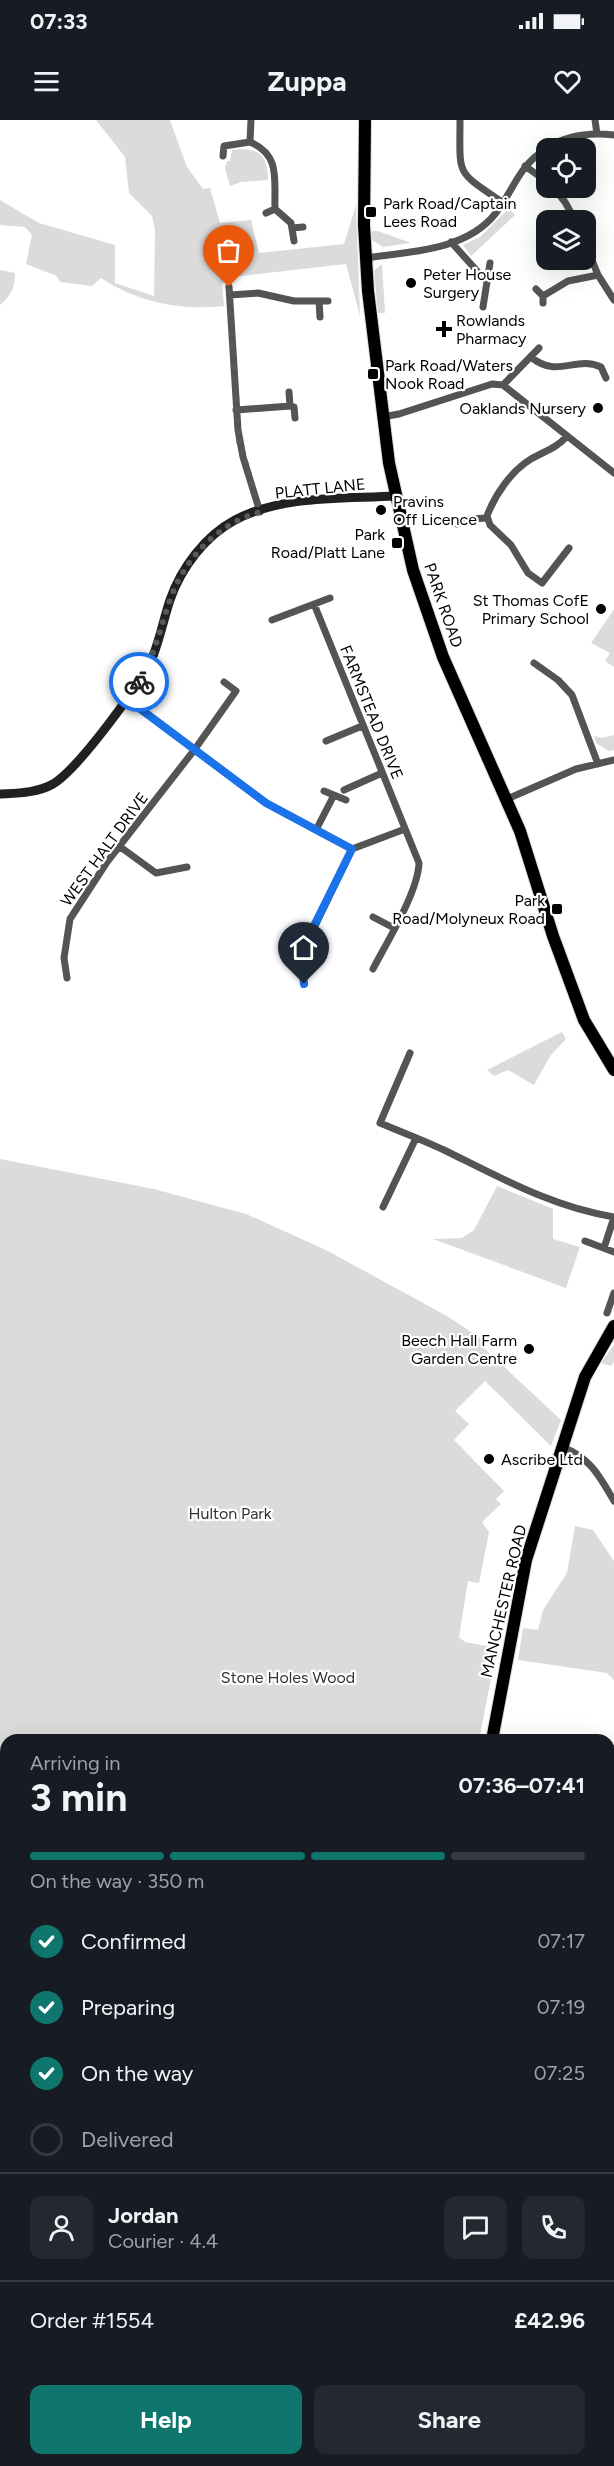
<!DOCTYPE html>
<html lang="en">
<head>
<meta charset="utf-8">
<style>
	body { margin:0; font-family:Figtree,sans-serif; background:#242831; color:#f1f3f6; height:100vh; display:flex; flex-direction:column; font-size:22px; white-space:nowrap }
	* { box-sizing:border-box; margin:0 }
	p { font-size:20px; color:#9ea1a6 }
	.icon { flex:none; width:33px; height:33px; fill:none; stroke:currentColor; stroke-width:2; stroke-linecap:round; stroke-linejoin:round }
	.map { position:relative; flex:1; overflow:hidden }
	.sheet { position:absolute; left:0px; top:1614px; width:615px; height:732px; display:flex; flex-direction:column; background:#171b24; border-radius:18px 18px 0 0; box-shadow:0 6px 24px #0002 }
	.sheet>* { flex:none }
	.fabs { position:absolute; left:536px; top:18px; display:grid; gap:12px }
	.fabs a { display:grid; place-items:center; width:60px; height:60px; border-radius:12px; background:#171b24; box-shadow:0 6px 24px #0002; font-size:30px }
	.pin { position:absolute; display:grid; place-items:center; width:51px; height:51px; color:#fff; margin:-62px -26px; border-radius:50% 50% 50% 0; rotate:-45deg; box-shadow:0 0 6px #0007 }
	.pin .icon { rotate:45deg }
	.courier { position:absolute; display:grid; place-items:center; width:60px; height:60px; margin:-30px; border:4px solid #1a73e8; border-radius:50%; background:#fff; color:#222; box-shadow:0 2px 8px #0007 }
	.overview em { font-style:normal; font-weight:700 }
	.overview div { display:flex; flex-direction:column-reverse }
	.overview { display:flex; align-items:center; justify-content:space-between; height:102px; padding:0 30px }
	h1 { font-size:39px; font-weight:700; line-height:45px }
	.bar { display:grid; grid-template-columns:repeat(4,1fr); gap:9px 6px; align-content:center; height:72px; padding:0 30px }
	.bar i { height:8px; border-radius:4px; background:#363941 }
	.bar .on { background:#0f766e }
	.bar p { grid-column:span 4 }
	.line { display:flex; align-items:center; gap:15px; padding:0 30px; border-top:2px solid #363941 }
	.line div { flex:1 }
	.round { display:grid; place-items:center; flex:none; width:63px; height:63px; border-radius:12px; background:#242831 }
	ol { padding:0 30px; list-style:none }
	li { display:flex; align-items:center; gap:18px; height:66px }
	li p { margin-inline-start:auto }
	li .icon { padding:6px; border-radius:50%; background:#0f766e; color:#fff; stroke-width:4 }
	li:last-child { color:#9ea1a6 }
	li i { width:33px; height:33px; border:3px solid #363941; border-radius:50% }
	.button { display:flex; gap:12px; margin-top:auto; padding:12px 30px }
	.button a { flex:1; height:69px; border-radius:12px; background:#0f766e; color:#fff; font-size:24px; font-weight:700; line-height:69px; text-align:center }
	.button a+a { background:#242831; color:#f1f3f6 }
	.status { display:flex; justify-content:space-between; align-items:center; height:42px; padding:0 30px; background:#171b24; direction:ltr }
	.status svg { height:16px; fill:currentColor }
	header { display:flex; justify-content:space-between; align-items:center; height:78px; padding:0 30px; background:#171b24; font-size:27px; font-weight:700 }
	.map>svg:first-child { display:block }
	.green { fill:#dbdbdb }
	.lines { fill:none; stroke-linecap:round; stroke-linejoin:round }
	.stream { stroke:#a2a2a2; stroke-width:2 }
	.highway-casing { stroke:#dbdbdb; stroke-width:14 }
	.street { stroke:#545454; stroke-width:7 }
	.secondary { stroke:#212121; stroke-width:9 }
	.highway { stroke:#000; stroke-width:12 }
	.done { stroke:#595959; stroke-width:6; stroke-dasharray:0 10.8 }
	.route { stroke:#1a73e8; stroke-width:8 }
	.poi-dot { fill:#000; stroke:#fff; stroke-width:2 }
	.labels { text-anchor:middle; stroke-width:4.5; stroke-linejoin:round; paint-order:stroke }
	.poi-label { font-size:16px; fill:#000; stroke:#fff; text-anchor:start }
	.street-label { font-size:16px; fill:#000; stroke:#fff }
	.park-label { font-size:16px; fill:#323232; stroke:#fff }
</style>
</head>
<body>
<div class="status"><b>07:33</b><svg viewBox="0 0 49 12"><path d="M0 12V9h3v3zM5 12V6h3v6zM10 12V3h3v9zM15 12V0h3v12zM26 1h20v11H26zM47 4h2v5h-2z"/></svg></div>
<header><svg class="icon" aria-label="menu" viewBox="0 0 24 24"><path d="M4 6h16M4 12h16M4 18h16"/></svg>Zuppa<svg class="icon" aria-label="heart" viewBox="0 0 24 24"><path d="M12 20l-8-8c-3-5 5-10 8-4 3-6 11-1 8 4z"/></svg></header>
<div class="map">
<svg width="614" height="2346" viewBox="0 0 614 2346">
	<rect width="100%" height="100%" fill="#fff"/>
	<path class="green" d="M96,0H170L187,47L203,69L210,68L220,103L251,100L259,133L344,124L356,85L360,196L346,144L233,157L234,162L222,163L224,186C181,191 137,182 101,158L92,166L60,162L57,156L26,144L32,115L25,107L0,105V80L39,103L115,125V163L154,176L155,109L152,96L129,73L125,37Z
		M241,29C263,29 268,41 268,60L241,62L230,66L225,48L227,41H230L232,30Z
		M509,88L515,95L471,136L463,125L480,117Z
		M372,111H378L411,123L383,127L372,120Z
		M382,144L385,193H378L374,151Z
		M0,150L15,153C15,167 11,176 0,185Z
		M614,489V547L605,541L610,533L591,523Z
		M614,615V630L609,631L596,623L594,616L602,618Z
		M562,912L566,919L550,936L534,965L508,950L494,956L487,950Z
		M0,1039L154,1069L246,1094L326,1130L447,1196L486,1222L483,1227L561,1300L551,1326L485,1261L455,1291L469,1304L454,1320L504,1371L496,1379L501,1384L482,1402L489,1412L479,1463L468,1461L459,1517L465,1522L497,1528L479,1620H6V2340H207L204,2346H0Z
		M497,1066L553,1089V1119L580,1127L566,1168L433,1119L462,1118L474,1110Z
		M614,1225V1242L611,1246L601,1243Z
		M575,1406L593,1410L614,1441V1560L607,1553L518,1540L523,1508L538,1510L543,1490L567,1453Z
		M609,2273L614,2275V2346H425L447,2340H609Z"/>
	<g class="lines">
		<path class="stream" d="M0,1829L6,1831"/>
		<defs>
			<path id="highway" d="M365,0L364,105L368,171L389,343L413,450L443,537L520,711L553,816L584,900L614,950
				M492,1620L526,1440L585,1257L614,1206
				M220,2346L222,2340"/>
		</defs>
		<use href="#highway" class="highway-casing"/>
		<path class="street" d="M251,0L250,22C281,35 274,60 275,89L291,103L294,121
			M460,0C460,57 455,50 502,82
			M595,0L597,14
			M546,28C567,15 590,12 614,15
			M223,36L224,26L250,22
			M525,46L546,61
			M554,68L565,82L575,100
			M266,93L275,89
			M293,108L303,107
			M451,122L487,162
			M585,123L598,155L614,180
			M365,138C407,132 466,131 495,94C514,70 518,46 546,29
			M229,167L238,310L243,337L260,392
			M536,169L543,176V183
			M230,175L258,173L294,181H328
			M543,176L568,161L598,155
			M319,181L320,197
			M483,187L490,143
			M531,237C557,259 576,235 601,247L606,258
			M503,265L614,353
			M289,272L290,286
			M236,290L290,286L294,287L295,298
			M382,297L399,294L492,264L503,265L539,228
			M567,316C557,328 545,331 531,339C511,351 495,375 487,396L490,405L511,425L528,453L542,463L569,428
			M457,404L471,399L487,398
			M314,484L419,743C418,772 387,822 373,849
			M272,500L330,478
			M534,543L558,560L572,575L598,644
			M127,579L266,683L352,729
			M326,621L362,606
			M344,670L382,653
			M324,671L346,680
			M507,679L576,649L614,640
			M316,710L334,675
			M119,726L156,753L187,747
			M352,729L405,709
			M373,797L394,808
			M67,858L64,838L70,799L107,742L195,629L236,571L224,562
			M304,864L301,843L303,831L352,729
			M410,933L380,1003C401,1012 423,1020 444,1030C499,1057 552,1087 614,1097
			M383,1087L416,1018
			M585,1121L614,1132
			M604,1128L614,1097
			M607,1193L614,1173
			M562,1327C590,1337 600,1357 614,1381"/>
		<path class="secondary" d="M0,674C18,673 37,673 53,664C78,649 141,564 153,536C160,518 164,498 170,480C181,448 205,416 235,400C282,375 343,379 395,376"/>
		<use href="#highway" class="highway"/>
	</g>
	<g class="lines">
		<path class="done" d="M139,562C155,536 160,508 170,480C185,438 217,404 260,392L239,321L229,167"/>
		<path class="route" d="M139,562L127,579L266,683L352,729L304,826L302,843L304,864"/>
	</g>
	<g class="poi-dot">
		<rect x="365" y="86" width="12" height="12" rx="3"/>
		<circle cx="411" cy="163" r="6"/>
		<path d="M441 200h6v6h6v6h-6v6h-6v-6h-6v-6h6z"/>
		<rect x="367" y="248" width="12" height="12" rx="3"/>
		<circle cx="598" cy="288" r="6"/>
		<circle cx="381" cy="390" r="6"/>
		<rect x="391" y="417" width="12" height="12" rx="3"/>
		<circle cx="601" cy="489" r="6"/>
		<rect x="551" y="783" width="12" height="12" rx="3"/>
		<circle cx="529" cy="1229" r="6"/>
		<circle cx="489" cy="1339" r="6"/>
	</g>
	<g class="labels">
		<g class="poi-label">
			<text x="383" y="89">Park Road/Captain<tspan x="383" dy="18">Lees Road</tspan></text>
			<text x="423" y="160">Peter House<tspan x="423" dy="18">Surgery</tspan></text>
			<text x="456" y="206">Rowlands<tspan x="456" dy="18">Pharmacy</tspan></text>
			<text x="385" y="251">Park Road/Waters<tspan x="385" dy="18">Nook Road</tspan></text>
			<text x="586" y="294" text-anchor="end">Oaklands Nursery</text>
			<text x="393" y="387">Pravins<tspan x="393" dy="18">Off Licence</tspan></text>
			<text x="385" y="420" text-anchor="end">Park<tspan x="385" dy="18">Road/Platt Lane</tspan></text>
			<text x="589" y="486" text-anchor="end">St Thomas CofE<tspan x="589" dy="18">Primary School</tspan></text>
			<text x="545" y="786" text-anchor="end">Park<tspan x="545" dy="18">Road/Molyneux Road</tspan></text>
			<text x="517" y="1226" text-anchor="end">Beech Hall Farm<tspan x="517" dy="18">Garden Centre</tspan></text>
			<text x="501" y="1345">Ascribe Ltd</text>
		</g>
		<g class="street-label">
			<text transform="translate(320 368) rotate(-6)" y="6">PLATT LANE</text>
			<text transform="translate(444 485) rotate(71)" y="6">PARK ROAD</text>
			<text transform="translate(372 592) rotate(68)" y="6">FARMSTEAD DRIVE</text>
			<text transform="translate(104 729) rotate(-54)" y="6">WEST HALT DRIVE</text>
			<text transform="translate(503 1481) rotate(-77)" y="6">MANCHESTER ROAD</text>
		</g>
		<g class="park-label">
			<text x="230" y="1399">Hulton Park</text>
			<text x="288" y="1563">Stone Holes Wood</text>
		</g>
	</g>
</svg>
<div class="fabs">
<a><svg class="icon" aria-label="locate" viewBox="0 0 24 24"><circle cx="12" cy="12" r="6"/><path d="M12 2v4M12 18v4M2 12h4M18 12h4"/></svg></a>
<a><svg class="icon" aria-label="layers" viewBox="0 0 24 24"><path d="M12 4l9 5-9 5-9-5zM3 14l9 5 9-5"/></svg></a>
</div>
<div class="pin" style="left:229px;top:167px;background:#ea580c"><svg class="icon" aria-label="bag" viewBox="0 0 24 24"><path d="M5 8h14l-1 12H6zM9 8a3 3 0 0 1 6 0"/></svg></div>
<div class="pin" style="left:304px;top:864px;background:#1f2937"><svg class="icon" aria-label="home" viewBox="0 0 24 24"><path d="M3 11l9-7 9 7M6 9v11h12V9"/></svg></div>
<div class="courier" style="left:139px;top:562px"><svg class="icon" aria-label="bike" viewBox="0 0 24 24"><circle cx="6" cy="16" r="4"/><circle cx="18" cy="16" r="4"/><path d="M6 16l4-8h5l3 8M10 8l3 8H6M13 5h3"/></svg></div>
<section class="sheet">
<div class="overview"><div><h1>3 min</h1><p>Arriving in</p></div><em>07:36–07:41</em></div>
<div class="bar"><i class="on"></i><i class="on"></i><i class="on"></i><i></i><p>On the way · 350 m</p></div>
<ol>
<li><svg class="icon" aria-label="check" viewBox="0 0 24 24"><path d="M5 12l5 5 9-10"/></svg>Confirmed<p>07:17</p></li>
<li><svg class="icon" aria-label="check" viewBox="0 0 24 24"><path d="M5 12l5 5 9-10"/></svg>Preparing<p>07:19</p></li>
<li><svg class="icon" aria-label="check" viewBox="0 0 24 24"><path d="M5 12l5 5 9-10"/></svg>On the way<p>07:25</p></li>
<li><i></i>Delivered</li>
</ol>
<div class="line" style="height:108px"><a class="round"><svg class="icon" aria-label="person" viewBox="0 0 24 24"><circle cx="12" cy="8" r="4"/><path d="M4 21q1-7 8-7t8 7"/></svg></a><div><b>Jordan</b><p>Courier · 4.4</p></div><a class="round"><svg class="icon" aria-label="chat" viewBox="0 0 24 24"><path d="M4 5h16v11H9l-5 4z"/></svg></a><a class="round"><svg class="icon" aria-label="phone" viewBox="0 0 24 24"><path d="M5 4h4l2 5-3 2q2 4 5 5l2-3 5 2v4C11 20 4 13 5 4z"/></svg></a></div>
<div class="line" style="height:78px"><div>Order #1554</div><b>£42.96</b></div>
<div class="button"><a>Help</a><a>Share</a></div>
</section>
</div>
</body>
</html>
